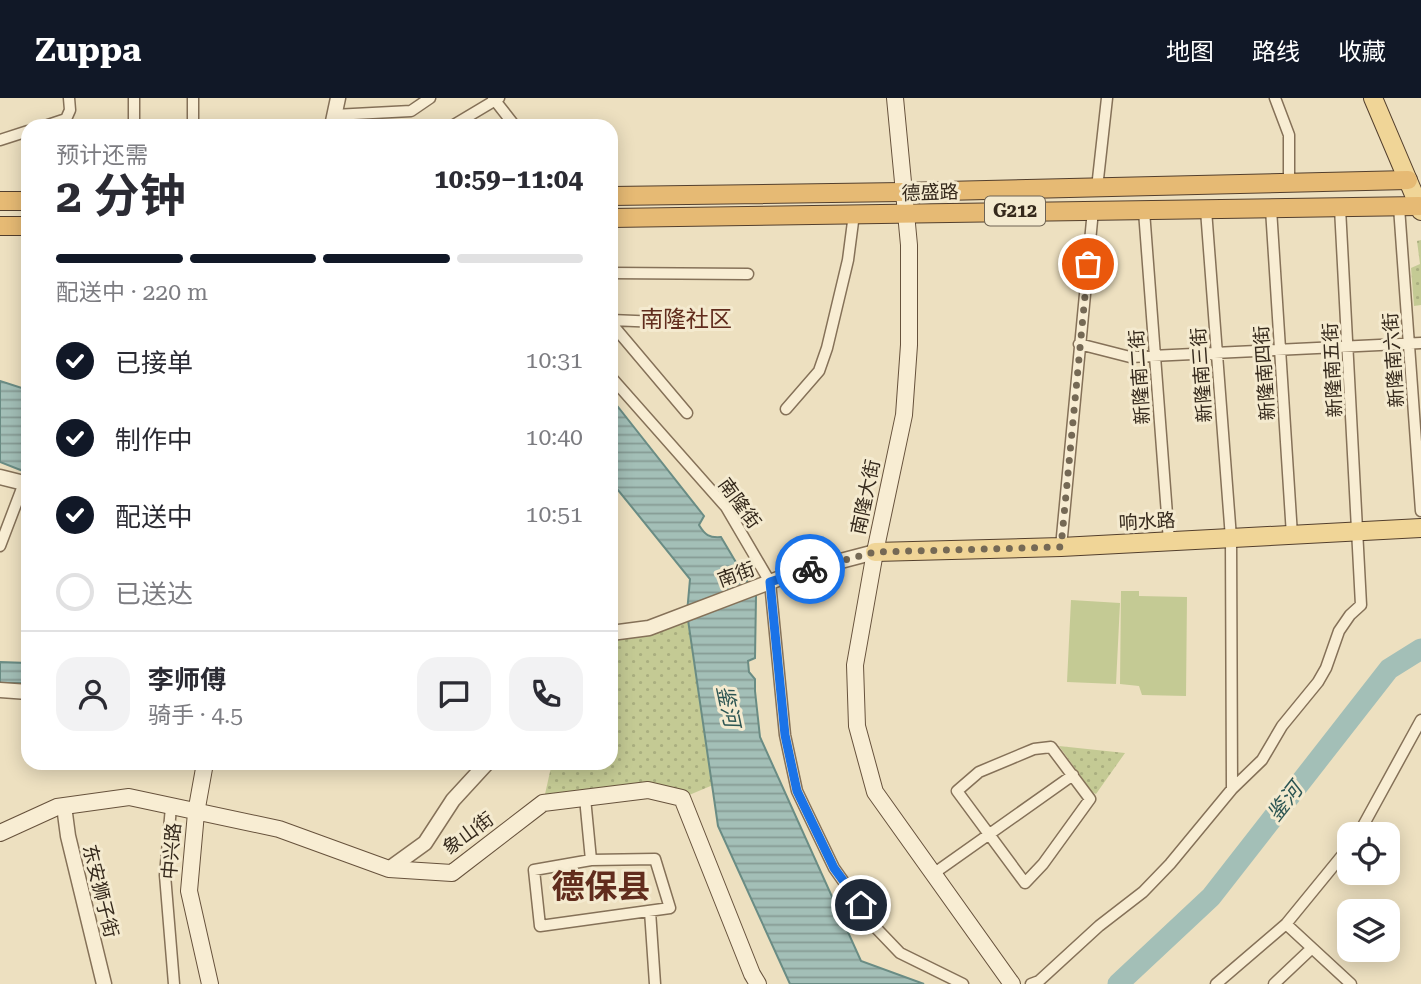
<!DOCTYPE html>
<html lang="zh">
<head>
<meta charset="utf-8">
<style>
	body { margin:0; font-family:"Roboto Serif","Noto Sans SC",serif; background:#f2f2f3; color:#2b2b33; height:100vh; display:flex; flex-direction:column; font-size:26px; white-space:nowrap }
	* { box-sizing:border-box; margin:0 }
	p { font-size:23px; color:#7c7c81 }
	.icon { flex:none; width:38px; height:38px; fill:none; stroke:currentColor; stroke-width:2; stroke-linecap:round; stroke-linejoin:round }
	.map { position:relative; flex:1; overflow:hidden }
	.details { position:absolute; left:21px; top:21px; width:597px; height:651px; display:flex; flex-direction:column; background:#fff; border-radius:21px; box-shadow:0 4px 18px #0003 }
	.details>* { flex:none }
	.fabs { position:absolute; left:1337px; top:724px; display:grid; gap:14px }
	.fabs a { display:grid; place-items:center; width:63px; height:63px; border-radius:14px; background:#fff; box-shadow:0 4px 18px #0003; font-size:35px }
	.pin { position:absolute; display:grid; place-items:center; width:60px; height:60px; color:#fff; margin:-30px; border:4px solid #fff; border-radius:50%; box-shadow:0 2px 7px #0007 }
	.courier { position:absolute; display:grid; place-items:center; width:70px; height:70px; margin:-35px; border:5px solid #1a73e8; border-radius:50%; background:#fff; color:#222; box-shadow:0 2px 9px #0007 }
	.summary em { font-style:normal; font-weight:700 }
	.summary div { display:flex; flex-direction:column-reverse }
	.summary { display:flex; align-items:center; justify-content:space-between; height:119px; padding:0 35px }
	h1 { font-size:46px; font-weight:700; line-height:52px }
	.bar { display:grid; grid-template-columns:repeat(4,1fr); gap:10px 7px; align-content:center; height:84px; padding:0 35px }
	.bar i { height:9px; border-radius:5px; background:#e1e1e2 }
	.bar .selected { background:#111827 }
	.bar p { grid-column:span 4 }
	.line { display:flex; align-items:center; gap:18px; padding:0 35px; border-top:2px solid #e1e1e2 }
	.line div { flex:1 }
	.round { display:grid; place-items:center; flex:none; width:74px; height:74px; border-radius:21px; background:#f2f2f3 }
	ol { padding:0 35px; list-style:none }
	li { display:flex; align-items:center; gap:21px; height:77px }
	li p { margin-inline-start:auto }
	li .icon { padding:7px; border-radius:50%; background:#111827; color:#fff; stroke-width:4 }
	li:last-child { color:#7c7c81 }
	li i { width:38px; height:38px; border:4px solid #e1e1e2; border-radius:50% }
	header { display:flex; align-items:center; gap:42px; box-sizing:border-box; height:98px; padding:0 35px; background:#111827; color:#fff }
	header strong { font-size:33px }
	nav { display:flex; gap:38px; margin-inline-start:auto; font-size:24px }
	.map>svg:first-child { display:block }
	.green { fill:url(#green-dots) }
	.pitch { fill:#c4ca94 }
	.water { fill:url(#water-rules); stroke:#6a8c84; stroke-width:2 }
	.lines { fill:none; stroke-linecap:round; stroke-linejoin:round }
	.river { stroke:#a3bfb7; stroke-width:21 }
	.minor-casing { stroke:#857158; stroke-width:13 }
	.tertiary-casing { stroke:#857158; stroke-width:17 }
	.secondary-casing { stroke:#67523c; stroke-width:18 }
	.primary-casing { stroke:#533f2d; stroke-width:20 }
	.trunk-casing { stroke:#533f2d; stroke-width:20 }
	.minor { stroke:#f8edd3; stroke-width:10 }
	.tertiary { stroke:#f8edd3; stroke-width:14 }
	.secondary { stroke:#f8edd3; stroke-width:16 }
	.primary { stroke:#f0d597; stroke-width:18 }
	.trunk { stroke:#e6ba74; stroke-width:18 }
	.done { stroke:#756955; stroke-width:7; stroke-dasharray:0 12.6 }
	.route { stroke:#1a73e8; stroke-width:9 }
	.labels { text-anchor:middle; stroke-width:6; stroke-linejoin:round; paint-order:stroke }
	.shield { fill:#f4eacf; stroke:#6e6352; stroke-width:2 }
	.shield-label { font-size:18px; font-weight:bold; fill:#35291c }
	.street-label { font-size:19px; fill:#35291c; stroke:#f4eacf }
	.water-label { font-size:21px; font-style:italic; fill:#2c5553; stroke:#f4eacf }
	.quarter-label { font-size:23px; fill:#612c1d; stroke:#f4eacf }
	.town-label { font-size:33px; font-weight:bold; fill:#612c1d; stroke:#f4eacf }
</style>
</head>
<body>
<header>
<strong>Zuppa</strong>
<nav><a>地图</a><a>路线</a><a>收藏</a></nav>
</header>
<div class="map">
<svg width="1421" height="886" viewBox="0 0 1421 886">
	<defs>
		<pattern id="green-dots" width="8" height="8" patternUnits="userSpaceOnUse" patternTransform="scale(1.75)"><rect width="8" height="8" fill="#c4ca94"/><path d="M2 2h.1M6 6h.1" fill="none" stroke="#a9ae7f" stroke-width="1.8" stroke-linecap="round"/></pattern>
		<pattern id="water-rules" width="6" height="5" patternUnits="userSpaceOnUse" patternTransform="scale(1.75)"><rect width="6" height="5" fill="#a3bfb7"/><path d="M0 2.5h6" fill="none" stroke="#869b94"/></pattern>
	</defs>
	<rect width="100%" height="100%" fill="#ede0c0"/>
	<path class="green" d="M1421,142V207L1414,208L1411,170L1420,166L1417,143Z
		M687,515L713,687L682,700L648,692L543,705L552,665H611V535Z
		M1059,648L1125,655L1096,696L1092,694Z"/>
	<path class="pitch" d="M1121,493H1139V498L1187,499L1186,598L1142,597L1139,588L1120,586Z
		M1071,502L1120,505L1116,586L1067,584Z"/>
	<path class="water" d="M0,283L28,292V375L0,364Z
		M611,300L704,418L699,427C705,437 709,440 721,439L756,498L755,560L748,563L749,574L755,581V593L760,639L861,863L924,886H790L718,728L687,515L690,481L618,392L611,388Z
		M0,564L28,565V585H0Z"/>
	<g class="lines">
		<path class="river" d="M1118,886L1211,799L1389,571L1421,551"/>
		<defs>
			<path id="minor" d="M493,0L515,28
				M1275,0L1289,37V85
				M334,17L411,13L430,0
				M45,28L66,21L70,12L69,0
				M134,28V0
				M193,28V0
				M452,28L499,0
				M0,42L28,33
				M1097,90L1107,0
				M1399,109L1421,413
				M1271,111L1292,437
				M1206,112L1231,440L1232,691
				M1144,113L1169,443
				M611,175L748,176
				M611,222L707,226
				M611,225L687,315
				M1079,246L1130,259L1421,245
				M611,279L726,409L770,484L785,637L797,693L834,770L877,831L900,855L963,886
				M786,311L819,273L827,250L848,162L854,116
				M0,448L24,385
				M1061,449L1093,112
				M1051,649L1090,701L1043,766L1025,785L957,693L979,674L1034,651Z
				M585,700L591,762
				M171,709L165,777L174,886
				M1358,737L1421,622
				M655,761L670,810L540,828L534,772L591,762Z
				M933,776L1073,677
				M650,813L655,886
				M1286,826L1351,886
				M1031,886L1039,883L1099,828L1143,794L1170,766L1232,691L1262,662L1282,628L1318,584L1326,570L1339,533L1350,517L1361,507L1340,110
				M1216,886L1286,826L1349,749
				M1274,886L1312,850"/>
			<path id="tertiary" d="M332,28L338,0
				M0,379L28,386
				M611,535L649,530L791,476L875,454
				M0,592L28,594
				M64,708L68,738L104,886
				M389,771L425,745L453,702L487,665"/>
			<path id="secondary" d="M895,0L909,147V247L904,317L875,454L855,567L857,628L875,694L1012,886
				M205,665L196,715L189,793L210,886
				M0,735L57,709L129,699L279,731L389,771L452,775L543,705L648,692L682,700L752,876L758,886"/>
			<path id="primary" d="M1373,0L1421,113
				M875,454L1061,449L1421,430"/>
			<path id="trunk" d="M611,98L902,94L1408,82
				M0,103H28
				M611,120L1419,108
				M0,128H28"/>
		</defs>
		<use href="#minor" class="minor-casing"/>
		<use href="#tertiary" class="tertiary-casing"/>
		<use href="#secondary" class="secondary-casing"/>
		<use href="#primary" class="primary-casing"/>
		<use href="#trunk" class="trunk-casing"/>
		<use href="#minor" class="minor"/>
		<use href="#tertiary" class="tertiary"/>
		<use href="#secondary" class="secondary"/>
		<use href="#primary" class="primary"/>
		<use href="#trunk" class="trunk"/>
	</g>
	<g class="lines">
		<path class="done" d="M810,471L875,454L1061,449L1088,166"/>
		<path class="route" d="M810,471L770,484L785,637L797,693L834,770L861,807"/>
	</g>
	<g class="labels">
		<rect class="shield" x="985" y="98.5" width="60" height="29" rx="5"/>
		<g class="shield-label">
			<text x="1015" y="119">G212</text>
		</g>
		<g class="street-label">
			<text transform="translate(930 94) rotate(-2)" y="7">德盛路</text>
			<text transform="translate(1393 262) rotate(-94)" y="7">新隆南六街</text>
			<text transform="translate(1332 272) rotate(-93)" y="7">新隆南五街</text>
			<text transform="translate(1264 275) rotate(-94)" y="7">新隆南四街</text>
			<text transform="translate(1201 277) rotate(-94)" y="7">新隆南三街</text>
			<text transform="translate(1139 279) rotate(-94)" y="7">新隆南二街</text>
			<text transform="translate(865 399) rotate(-78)" y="7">南隆大街</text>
			<text transform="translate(740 405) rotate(54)" y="7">南隆街</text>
			<text transform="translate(1147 423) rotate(-3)" y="7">响水路</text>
			<text transform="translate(736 476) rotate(-20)" y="7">南街</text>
			<text transform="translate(468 735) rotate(-36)" y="7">象山街</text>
			<text transform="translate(171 753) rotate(-85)" y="7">中兴路</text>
			<text transform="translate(101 793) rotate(76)" y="7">东安狮子街</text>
		</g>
		<g class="water-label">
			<text transform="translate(728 608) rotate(78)" y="7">鉴河</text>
			<text transform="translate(1285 704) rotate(-52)" y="7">鉴河</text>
		</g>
		<g class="quarter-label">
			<text x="686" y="229">南隆社区</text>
		</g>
		<g class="town-label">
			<text x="601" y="800">德保县</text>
		</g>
	</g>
</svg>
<div class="fabs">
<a><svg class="icon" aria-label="locate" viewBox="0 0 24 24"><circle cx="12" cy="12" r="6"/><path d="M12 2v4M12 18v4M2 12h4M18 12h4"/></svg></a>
<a><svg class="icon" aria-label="layers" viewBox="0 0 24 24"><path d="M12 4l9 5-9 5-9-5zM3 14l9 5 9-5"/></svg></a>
</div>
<div class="pin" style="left:1088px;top:166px;background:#ea580c"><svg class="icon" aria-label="bag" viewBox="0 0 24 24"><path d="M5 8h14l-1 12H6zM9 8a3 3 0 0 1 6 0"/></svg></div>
<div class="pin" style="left:861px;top:807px;background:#1f2937"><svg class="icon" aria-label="home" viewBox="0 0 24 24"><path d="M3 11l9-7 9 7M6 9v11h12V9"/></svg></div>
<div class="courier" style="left:810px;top:471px"><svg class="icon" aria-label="bike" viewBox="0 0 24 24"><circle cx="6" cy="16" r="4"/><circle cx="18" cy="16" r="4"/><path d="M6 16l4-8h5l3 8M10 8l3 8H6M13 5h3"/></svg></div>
<section class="details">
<div class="summary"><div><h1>2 分钟</h1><p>预计还需</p></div><em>10:59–11:04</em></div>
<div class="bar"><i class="selected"></i><i class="selected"></i><i class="selected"></i><i></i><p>配送中 · 220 m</p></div>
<ol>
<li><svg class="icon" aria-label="check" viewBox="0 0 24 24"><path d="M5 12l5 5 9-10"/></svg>已接单<p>10:31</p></li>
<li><svg class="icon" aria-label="check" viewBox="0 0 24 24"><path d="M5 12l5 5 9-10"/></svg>制作中<p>10:40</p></li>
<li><svg class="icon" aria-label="check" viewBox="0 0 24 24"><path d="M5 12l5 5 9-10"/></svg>配送中<p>10:51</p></li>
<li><i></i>已送达</li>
</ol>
<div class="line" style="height:126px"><a class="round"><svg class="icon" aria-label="person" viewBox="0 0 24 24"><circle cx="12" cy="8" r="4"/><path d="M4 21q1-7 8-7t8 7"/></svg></a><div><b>李师傅</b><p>骑手 · 4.5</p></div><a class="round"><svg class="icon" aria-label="chat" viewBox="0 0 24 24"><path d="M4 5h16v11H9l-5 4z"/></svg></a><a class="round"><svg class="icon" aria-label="phone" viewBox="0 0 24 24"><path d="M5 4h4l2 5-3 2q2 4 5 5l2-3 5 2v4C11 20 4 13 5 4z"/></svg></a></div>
</section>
</div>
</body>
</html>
